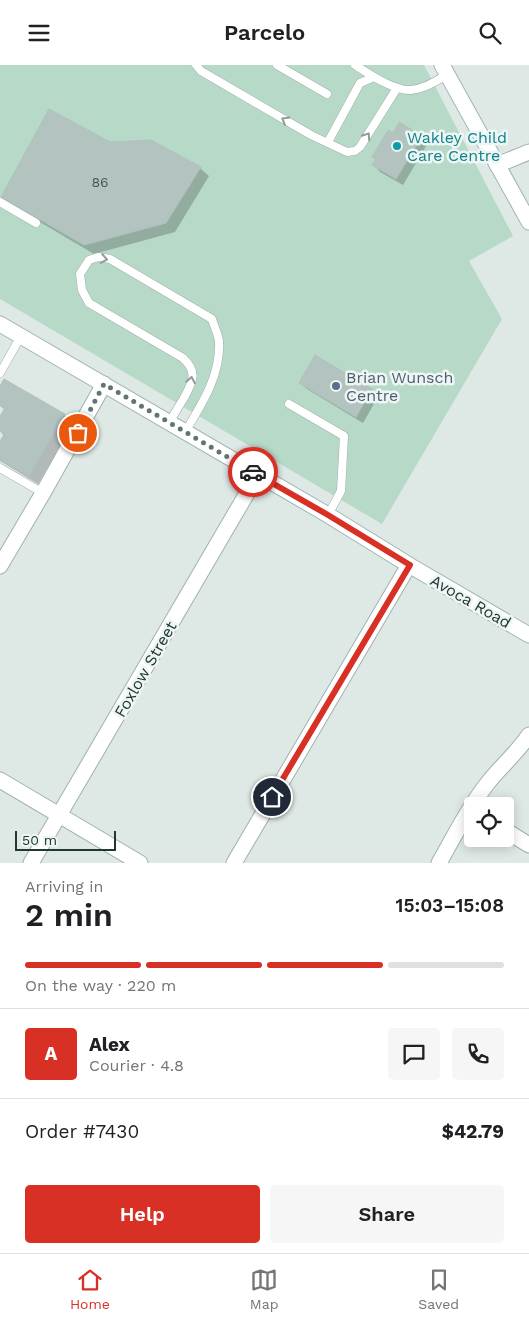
<!DOCTYPE html>
<html lang="en">
<head>
<meta charset="utf-8">
<style>
	body { margin:0; font-family:"Work Sans",sans-serif; background:#f6f6f6; color:#202124; height:100vh; display:flex; flex-direction:column; font-size:19px; white-space:nowrap }
	* { box-sizing:border-box; margin:0 }
	p { font-size:16px; color:#757577 }
	.icon { flex:none; width:28px; height:28px; fill:none; stroke:currentColor; stroke-width:2; stroke-linecap:round; stroke-linejoin:round }
	.map { position:relative; height:798px; overflow:hidden }
	.drawer { display:flex; flex-direction:column; background:#fff; flex:1 }
	.drawer>* { flex:none }
	.fabs { position:absolute; left:464px; top:732px; display:grid; gap:10px }
	.fabs a { display:grid; place-items:center; width:50px; height:50px; border-radius:5px; background:#fff; box-shadow:0 2px 12px #0003; font-size:25px }
	.scale { position:absolute; left:15px; bottom:12px; width:101px; box-sizing:border-box; padding-left:5px; border:2px solid #203736; border-top:0; font-size:14px; line-height:18px; white-space:nowrap; color:#203736; -webkit-text-stroke:4px #eef6f3; paint-order:stroke }
	.pin { position:absolute; display:grid; place-items:center; width:42px; height:42px; color:#fff; margin:-21px; border:2px solid #fff; border-radius:50%; box-shadow:0 1px 5px #0007 }
	.courier { position:absolute; display:grid; place-items:center; width:50px; height:50px; margin:-25px; border:4px solid #d93025; border-radius:50%; background:#fff; color:#222; box-shadow:0 1px 6px #0007 }
	.overview em { font-style:normal; font-weight:600 }
	.overview div { display:flex; flex-direction:column-reverse }
	.overview { display:flex; align-items:center; justify-content:space-between; height:85px; padding:0 25px }
	h1 { font-size:32px; font-weight:600; line-height:38px }
	.bar { display:grid; grid-template-columns:repeat(4,1fr); gap:8px 5px; align-content:center; height:60px; padding:0 25px }
	.bar i { height:6px; border-radius:4px; background:#e0e0e0 }
	.bar .current { background:#d93025 }
	.bar p { grid-column:span 4 }
	.line { display:flex; align-items:center; gap:12px; padding:0 25px; border-top:1px solid #e0e0e0 }
	.line div { flex:1 }
	.round { display:grid; place-items:center; flex:none; width:52px; height:52px; border-radius:5px; background:#f6f6f6 }
	.cta { display:flex; gap:10px; margin-top:auto; padding:10px 25px }
	.cta a { flex:1; height:58px; border-radius:5px; background:#d93025; color:#fff; font-size:20px; font-weight:600; line-height:58px; text-align:center }
	.cta a+a { background:#f6f6f6; color:#202124 }
	header { display:flex; justify-content:space-between; align-items:center; height:65px; padding:0 25px; background:#fff; font-size:22px; font-weight:600 }
	.menu { display:flex; justify-content:space-around; align-items:center; height:70px; border-top:1px solid #e0e0e0; background:#fff; font-size:14px; color:#757577 }
	.menu a { display:grid; justify-items:center; gap:2px }
	.menu .current { color:#d93025 }
	.map>svg:first-child { display:block }
	.green { fill:#b7d9c8 }
	.shadow { fill:#0003 }
	.building { fill:#b3c3c0; stroke:#b1c2be }
	.lines { fill:none; stroke-linecap:round; stroke-linejoin:round }
	.lane-casing { stroke:#a1b0ae; stroke-width:9 }
	.street-casing { stroke:#a1b0ae; stroke-width:17 }
	.secondary-casing { stroke:#9eb4b0; stroke-width:17 }
	.lane { stroke:#fff; stroke-width:8 }
	.street { stroke:#fff; stroke-width:15 }
	.secondary { stroke:#fff; stroke-width:15 }
	.oneway { stroke:#909b9a }
	.done { stroke:#627574; stroke-width:5; stroke-dasharray:0 9 }
	.route { stroke:#d93025; stroke-width:6 }
	.culture-dot { fill:#0f9aa8; stroke:#eef6f3; stroke-width:2 }
	.service-dot { fill:#5c6f8a; stroke:#eef6f3; stroke-width:2 }
	.labels { text-anchor:middle; stroke-width:5; stroke-linejoin:round; paint-order:stroke }
	.number-label { font-size:14px; fill:#455a58 }
	.culture-label { font-size:16px; fill:#0d838f; stroke:#eef6f3; text-anchor:start }
	.service-label { font-size:16px; fill:#4e5e75; stroke:#eef6f3; text-anchor:start }
	.street-label { font-size:16px; fill:#203736; stroke:#eef6f3 }
</style>
</head>
<body>
<header><svg class="icon" aria-label="menu" viewBox="0 0 24 24"><path d="M4 6h16M4 12h16M4 18h16"/></svg>Parcelo<svg class="icon" aria-label="search" viewBox="0 0 24 24"><circle cx="10" cy="10" r="6"/><path d="M15 15l6 6"/></svg></header>
<div class="map">
<svg width="529" height="798" viewBox="0 0 529 798">
	<rect width="100%" height="100%" fill="#dee9e6"/>
	<path class="green" d="M0,0H424L513,171L469,196L502,254L382,459L0,234Z"/>
	<path class="shadow" d="M393,70L421,72L428,78L403,120L380,107L374,100L377,95L373,92Z
		M110,78L200,103L209,111L175,167L94,189L11,140L2,132Z
		M316,292L372,325L378,332L363,358L307,324L300,318Z
		M0,324L64,350L73,359L38,419L0,396V378L4,371L0,366V354L5,345L0,341Z"/>
	<path class="building" d="M49,44L110,77L151,75L201,102L166,158L84,180L1,132Z
		M399,57L422,71L396,114L372,100L376,94L372,92L388,65L393,68Z
		M315,290L372,324L356,352L299,318Z
		M4,314L65,349L29,411L0,395V376L5,368L0,366V351L5,343L0,340V321Z"/>
	<g class="lines">
		<defs>
			<path id="lane" d="M196,0L201,6L311,70L347,87L355,86L360,82L397,23
				M277,0L327,29
				M355,0C369,9 394,26 411,25C424,24 436,16 447,10
				M328,77L360,18L374,12
				M0,137L36,158
				M0,308L21,271
				M289,339L344,371L341,426L328,450
				M169,358C174,349 179,341 184,333C193,316 198,307 183,293L89,238L82,225L80,209L89,195L98,192L110,194L212,254C214,261 218,269 219,276C221,310 202,339 185,367
				M0,403L43,428"/>
			<path id="street" d="M497,100L529,87
				M0,501L43,428L104,319
				M0,715L140,798
				M505,765L529,780
				M31,798L246,430L258,409
				M234,798L409,500
				M439,798C454,772 468,743 487,719C500,702 517,688 529,670"/>
			<path id="secondary" d="M442,0L529,157
				M0,259L328,450L409,500L529,570"/>
		</defs>
		<use href="#lane" class="lane-casing"/>
		<use href="#street" class="street-casing"/>
		<use href="#secondary" class="secondary-casing"/>
		<use href="#lane" class="lane"/>
		<use href="#street" class="street"/>
		<use href="#secondary" class="secondary"/>
	</g>
	<defs><path id="oneway-chevron" d="M-2-3.5L2.5 0L-2 3.5" fill="none" stroke-width="1.6" stroke-linecap="round" stroke-linejoin="round" transform="scale(1.25)"/></defs>
	<g class="oneway">
		<use href="#oneway-chevron" transform="translate(285 55) rotate(-150)"/>
		<use href="#oneway-chevron" transform="translate(367 71) rotate(-57)"/>
		<use href="#oneway-chevron" transform="translate(104 194) rotate(11)"/>
		<use href="#oneway-chevron" transform="translate(191 315) rotate(-80)"/>
	</g>
	<g class="lines">
		<path class="done" d="M78,368L104,319L253,407"/>
		<path class="route" d="M253,407L328,450L410,500L272,732"/>
	</g>
	<circle class="culture-dot" cx="397" cy="81" r="5"/>
	<circle class="service-dot" cx="336" cy="321" r="5"/>
	<g class="labels">
		<g class="number-label">
			<text x="100" y="122">86</text>
		</g>
		<g class="culture-label">
			<text x="407" y="78">Wakley Child<tspan x="407" dy="18">Care Centre</tspan></text>
		</g>
		<g class="service-label">
			<text x="346" y="318">Brian Wunsch<tspan x="346" dy="18">Centre</tspan></text>
		</g>
		<g class="street-label">
			<text transform="translate(471 536) rotate(30)" y="6">Avoca Road</text>
			<text transform="translate(145 604) rotate(-60)" y="6">Foxlow Street</text>
		</g>
	</g>
</svg>
<div class="fabs">
<a><svg class="icon" aria-label="locate" viewBox="0 0 24 24"><circle cx="12" cy="12" r="6"/><path d="M12 2v4M12 18v4M2 12h4M18 12h4"/></svg></a>
</div>
<div class="scale">50 m</div>
<div class="pin" style="left:78px;top:368px;background:#ea580c"><svg class="icon" aria-label="bag" viewBox="0 0 24 24"><path d="M5 8h14l-1 12H6zM9 8a3 3 0 0 1 6 0"/></svg></div>
<div class="pin" style="left:272px;top:732px;background:#1f2937"><svg class="icon" aria-label="home" viewBox="0 0 24 24"><path d="M3 11l9-7 9 7M6 9v11h12V9"/></svg></div>
<div class="courier" style="left:253px;top:407px"><svg class="icon" aria-label="car" viewBox="0 0 24 24"><path d="M5 17H2v-5l4-1 3-4h7l3 4 3 1v5h-3M9 17h6M6 11h13"/><circle cx="7" cy="17" r="2"/><circle cx="17" cy="17" r="2"/></svg></div>
</div>
<section class="drawer">
<div class="overview"><div><h1>2 min</h1><p>Arriving in</p></div><em>15:03–15:08</em></div>
<div class="bar"><i class="current"></i><i class="current"></i><i class="current"></i><i></i><p>On the way · 220 m</p></div>
<div class="line" style="height:90px"><b class="round" style="background:#d93025;color:#fff">A</b><div><b>Alex</b><p>Courier · 4.8</p></div><a class="round"><svg class="icon" aria-label="chat" viewBox="0 0 24 24"><path d="M4 5h16v11H9l-5 4z"/></svg></a><a class="round"><svg class="icon" aria-label="phone" viewBox="0 0 24 24"><path d="M5 4h4l2 5-3 2q2 4 5 5l2-3 5 2v4C11 20 4 13 5 4z"/></svg></a></div>
<div class="line" style="height:65px"><div>Order #7430</div><b>$42.79</b></div>
<div class="cta"><a>Help</a><a>Share</a></div>
</section>
<nav class="menu">
<a class="current"><svg class="icon" aria-label="home" viewBox="0 0 24 24"><path d="M3 11l9-7 9 7M6 9v11h12V9"/></svg>Home</a>
<a><svg class="icon" aria-label="map" viewBox="0 0 24 24"><path d="M3 6l6-2 6 2 6-2v14l-6 2-6-2-6 2zM9 4v14M15 6v14"/></svg>Map</a>
<a><svg class="icon" aria-label="saved" viewBox="0 0 24 24"><path d="M7 4h10v16l-5-4-5 4z"/></svg>Saved</a>
</nav>
</body>
</html>
